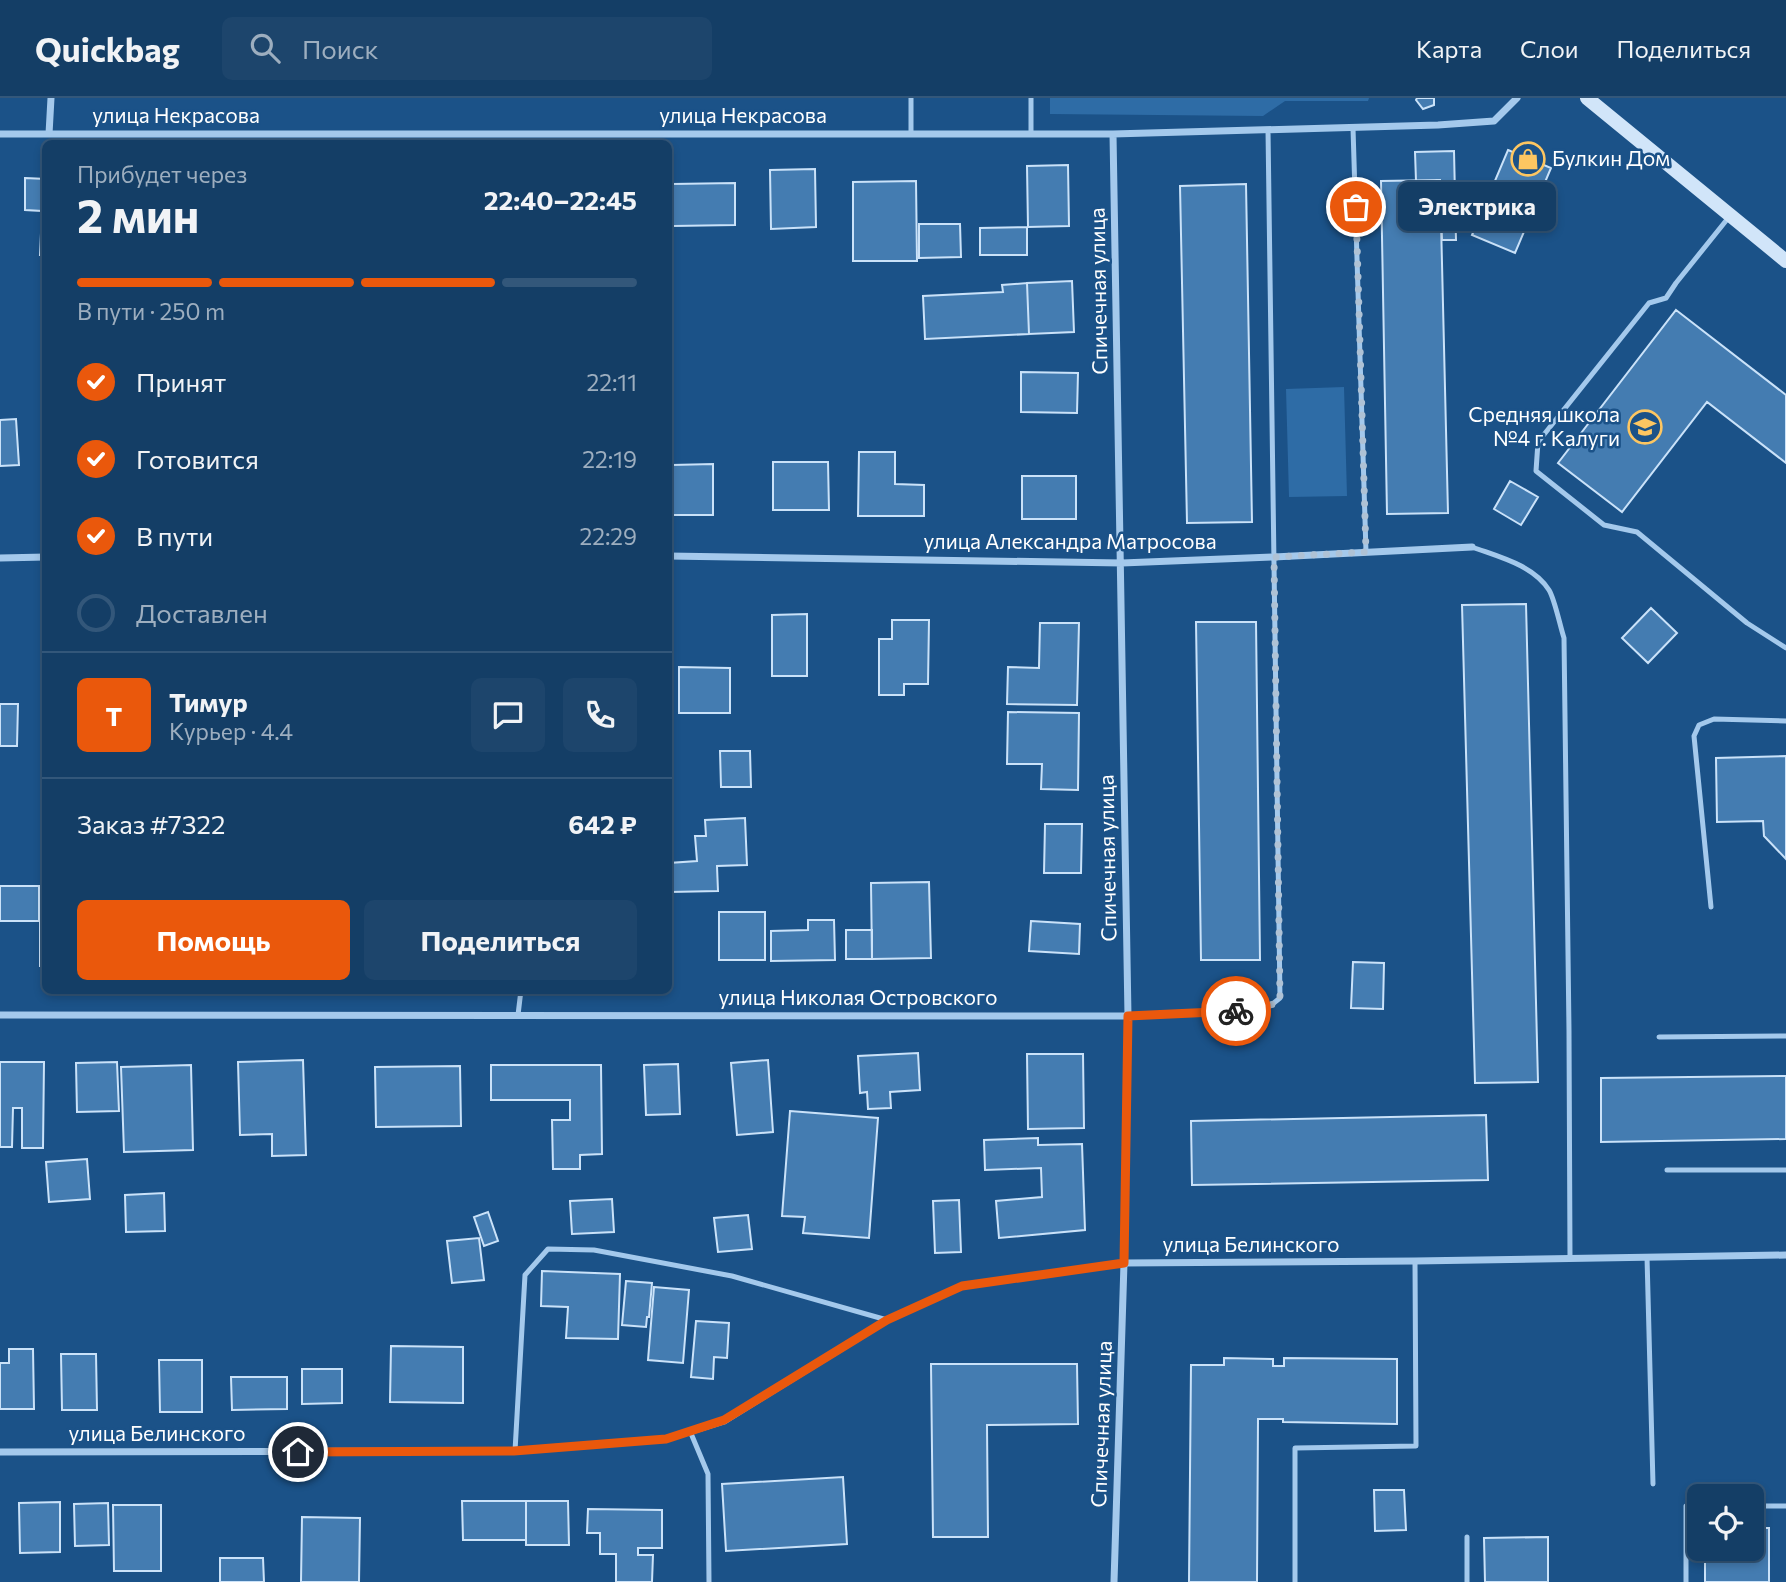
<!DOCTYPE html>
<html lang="ru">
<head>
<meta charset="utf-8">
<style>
	body { margin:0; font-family:Commissioner,sans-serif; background:#1d456c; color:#f1f3f6; height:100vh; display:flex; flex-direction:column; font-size:26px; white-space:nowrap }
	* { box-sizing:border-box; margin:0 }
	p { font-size:23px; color:#9daebf }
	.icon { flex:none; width:38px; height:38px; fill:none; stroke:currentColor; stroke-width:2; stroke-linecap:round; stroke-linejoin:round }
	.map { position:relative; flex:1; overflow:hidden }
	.drawer { position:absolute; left:42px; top:42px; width:630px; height:854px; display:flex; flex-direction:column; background:#143e66; border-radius:10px; box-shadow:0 4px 10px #0003,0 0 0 2px #33577a }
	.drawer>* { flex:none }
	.buttons { position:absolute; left:1687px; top:1386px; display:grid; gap:14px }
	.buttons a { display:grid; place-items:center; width:77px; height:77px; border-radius:10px; background:#143e66; box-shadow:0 4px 10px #0003,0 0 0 2px #33577a; font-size:35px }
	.pin { position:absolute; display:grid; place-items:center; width:60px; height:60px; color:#fff; margin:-30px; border:4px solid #fff; border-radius:50%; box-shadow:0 2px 7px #0007 }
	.courier { position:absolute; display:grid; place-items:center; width:70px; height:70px; margin:-35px; border:5px solid #ea580c; border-radius:50%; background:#fff; color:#222; box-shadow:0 2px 9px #0007 }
	.bubble { position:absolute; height:49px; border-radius:10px; background:#143e66; box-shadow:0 4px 10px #0003,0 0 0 2px #33577a; font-size:23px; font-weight:700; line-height:49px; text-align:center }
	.headline em { font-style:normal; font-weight:700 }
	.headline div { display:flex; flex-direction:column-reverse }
	.headline { display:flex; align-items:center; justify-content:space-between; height:119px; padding:0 35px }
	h1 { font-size:46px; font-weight:700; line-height:52px }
	.bar { display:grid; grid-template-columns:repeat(4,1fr); gap:10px 7px; align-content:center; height:84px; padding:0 35px }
	.bar i { height:9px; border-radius:5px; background:#33577a }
	.bar .current { background:#ea580c }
	.bar p { grid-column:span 4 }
	.line { display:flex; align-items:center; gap:18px; padding:0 35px; border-top:2px solid #33577a }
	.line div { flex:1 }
	.round { display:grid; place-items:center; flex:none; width:74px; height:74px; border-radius:10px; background:#1d456c }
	ol { padding:0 35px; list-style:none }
	li { display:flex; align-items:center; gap:21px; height:77px }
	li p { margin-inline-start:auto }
	li .icon { padding:7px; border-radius:50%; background:#ea580c; color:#fff; stroke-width:4 }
	li:last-child { color:#9daebf }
	li i { width:38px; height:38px; border:4px solid #33577a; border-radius:50% }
	.primary-button { display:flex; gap:14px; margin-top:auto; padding:14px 35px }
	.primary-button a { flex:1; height:80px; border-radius:10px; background:#ea580c; color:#fff; font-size:28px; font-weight:700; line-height:80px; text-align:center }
	.primary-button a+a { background:#1d456c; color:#f1f3f6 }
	header { display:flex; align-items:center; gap:42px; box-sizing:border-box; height:98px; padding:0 35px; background:#143e66; border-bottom:2px solid #33577a }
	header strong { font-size:33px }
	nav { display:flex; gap:38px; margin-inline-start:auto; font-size:24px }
	.search { width:490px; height:63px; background:#1d456c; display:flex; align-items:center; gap:18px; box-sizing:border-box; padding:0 24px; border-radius:10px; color:#9daebf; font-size:26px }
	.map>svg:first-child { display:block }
	.green { fill:#2e6ca6 }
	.building { fill:#447cb1; stroke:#cae2f9; stroke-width:2 }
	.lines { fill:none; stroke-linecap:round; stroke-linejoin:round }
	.service { stroke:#a4c9ec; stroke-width:5 }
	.minor { stroke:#a4c9ec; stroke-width:7 }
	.secondary { stroke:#d1e5f9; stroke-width:14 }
	.done { stroke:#afc2d5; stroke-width:7; stroke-dasharray:0 12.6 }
	.route { stroke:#ea580c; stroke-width:9 }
	.labels { text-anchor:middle; stroke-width:5; stroke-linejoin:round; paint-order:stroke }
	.street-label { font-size:21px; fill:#fff; stroke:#1b5288 }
	.poi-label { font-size:21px; fill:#fff; stroke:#1b5288; text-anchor:start }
</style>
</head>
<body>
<header>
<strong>Quickbag</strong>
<div class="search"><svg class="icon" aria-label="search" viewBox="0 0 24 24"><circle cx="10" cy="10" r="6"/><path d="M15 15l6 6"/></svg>Поиск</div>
<nav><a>Карта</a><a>Слои</a><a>Поделиться</a></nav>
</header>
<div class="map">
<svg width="1786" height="1484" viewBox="0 0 1786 1484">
	<rect width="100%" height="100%" fill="#1b5288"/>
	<path class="green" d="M1050,0H1369L1368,3H1285L1263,18L1050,16Z
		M1344,289L1347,398L1289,399L1286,291Z"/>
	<path class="building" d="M1417,0H1434V7L1423,11L1416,2Z
		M1508,52L1551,70L1515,155L1472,137Z
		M1454,53L1456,142H1442L1440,82L1416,83L1415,54Z
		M1068,67L1069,128L1028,129L1027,68Z
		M815,71L816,129L771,131L770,72Z
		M25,80L46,81V157H40L42,113L25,112Z
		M1440,82L1448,415L1387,416L1381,83Z
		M916,83L917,163H853V84Z
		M735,85V127L673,128L672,86Z
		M1246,86L1252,424L1187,425L1180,88Z
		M919,126H960L961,159L919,160Z
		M1027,129V157H980V130Z
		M1072,183L1074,234L1029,236L1027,185Z
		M1027,185L1029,236L925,241L923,198L1003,194L1002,187Z
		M1676,212L1786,297V365L1707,304L1622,414L1558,365Z
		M1021,274L1078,275L1077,315L1021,314Z
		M16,321L19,367L0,368V322Z
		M859,354H895V386L924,387V418H858Z
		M773,364H828L829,412H773Z
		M713,366V417H672V367Z
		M1022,378H1076V421H1022Z
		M1510,383L1538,399L1521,427L1494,411Z
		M1526,506L1538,984L1475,985L1462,507Z
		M1651,510L1677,535L1648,565L1622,540Z
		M807,516V578H772V517Z
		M892,522H929L928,586H904V597H879V541H892Z
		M1196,524H1256L1260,862H1201Z
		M1040,525H1079L1077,607L1007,606L1008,569L1039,570Z
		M679,569L730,570V615H679Z
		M0,606H18L17,648H0Z
		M1008,614L1079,615L1078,692L1041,691L1042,666H1007Z
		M720,653H750L751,689H721Z
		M1786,658V761L1764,738L1763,723L1717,724L1716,660Z
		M745,720L747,767L717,768L718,793L670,794L669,765L697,763L695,738H706L705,722Z
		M1045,726H1082L1081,775H1044Z
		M929,784L931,860L872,861L871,785Z
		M0,788H39V823H0Z
		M719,814H765V862H719Z
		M808,822H834L835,862L771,863V833L808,832Z
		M40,823H46V868H40Z
		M1031,823L1080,826L1079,856L1029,853Z
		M846,832H872V861H846Z
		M1353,864L1384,865L1383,911L1351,910Z
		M918,955L920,992L890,994L891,1010L868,1011L867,994L860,995L858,958Z
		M1027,956H1083L1084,1030L1028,1031Z
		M303,962L306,1057L272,1058V1036L240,1037L238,964Z
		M768,962L773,1034L737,1037L731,965Z
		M0,964H44L43,1050H22V1010H13L12,1049H0Z
		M117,964L119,1013L77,1014L76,965Z
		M678,966L680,1016L646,1017L644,967Z
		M191,967L193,1052L124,1054L121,969Z
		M491,967H601L602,1056L580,1057V1071H553L552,1022H570V1002H491Z
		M460,968L461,1028L376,1029L375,969Z
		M1786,978V1041L1601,1044V980Z
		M790,1013L878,1020L869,1140L803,1135L805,1119L782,1118Z
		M1486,1017L1488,1082L1192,1087L1191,1023Z
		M1038,1040V1047L1082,1046L1085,1132L999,1140L996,1103L1042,1099L1041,1070L985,1072L984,1042Z
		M87,1061L90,1101L49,1104L46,1064Z
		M164,1095L165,1133L126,1134L125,1097Z
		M612,1101L614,1134L572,1136L570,1103Z
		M959,1102L961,1154L935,1155L933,1103Z
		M488,1114L498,1143L484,1148L474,1119Z
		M748,1117L752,1151L718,1154L714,1120Z
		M479,1140L484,1182L452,1185L447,1143Z
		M542,1173L620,1176L618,1241L566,1240L568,1209L541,1208Z
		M626,1183L652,1185L649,1219H647L646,1229L622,1227Z
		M654,1189L689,1192L683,1265L648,1262Z
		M696,1223L729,1225L727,1260L714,1259L713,1281L691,1279Z
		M391,1248L463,1249V1305L390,1304Z
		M9,1251H33L34,1311H0V1265H9Z
		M61,1256H96L97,1312H62Z
		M1224,1260L1273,1261V1268H1284V1260L1397,1261V1326L1283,1324V1321H1258L1257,1484H1189L1191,1267H1224Z
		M159,1262H202V1314H160Z
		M931,1266H1077L1078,1326L987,1327L988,1439H933Z
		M302,1271H342V1305L302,1306Z
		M231,1279H287V1311L232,1312Z
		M843,1379L847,1446L726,1453L722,1386Z
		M1374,1392H1404L1406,1432L1375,1433Z
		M462,1403H526V1442H463Z
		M526,1403H568L569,1447H526Z
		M60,1404V1454L20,1455L19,1405Z
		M108,1405L109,1447L75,1448L74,1406Z
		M113,1407H161V1473H114Z
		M588,1411L662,1412V1450H638V1457H653L652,1484H616V1456H600V1435H587Z
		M302,1419L360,1420L359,1484H301Z
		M1752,1430H1769V1484H1705V1451H1752Z
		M1548,1439V1484H1485L1484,1440Z
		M220,1460H263L264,1484H220Z"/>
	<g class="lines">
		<path class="service" d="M911,0V36
			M1353,30L1366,454
			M1031,36V0
			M1729,119L1676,185L1666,200L1649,205L1538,344L1536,373L1604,427L1637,434L1747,525L1786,550
			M1472,449C1499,459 1533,467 1549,492C1555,502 1560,528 1564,540L1569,933L1570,1161
			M1711,809L1694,638L1699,627L1714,621L1786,623
			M518,917L521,892
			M1128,918L1265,912L1280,900L1268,32
			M1659,939L1786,938
			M1667,1072H1786
			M1647,1159L1653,1386
			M690,1333L708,1376L709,1484
			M515,1353L525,1177L548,1151L594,1152L732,1178L887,1222
			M1752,1408H1786
			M1467,1439V1484
			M1295,1484V1350L1416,1348L1415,1163
			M1686,1484V1408H1699"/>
		<path class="minor" d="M0,36H1113L1438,27L1494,23L1517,0
			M49,36L51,0
			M1113,36L1128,918L1124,1165L1114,1484
			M668,458L1122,465L1274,459L1472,449
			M0,460L46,459
			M0,917L1128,918
			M0,1354L515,1353L666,1341L724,1323L887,1222L962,1188L1124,1165L1415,1163L1786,1157"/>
		<path class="secondary" d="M1587,0L1786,163"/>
	</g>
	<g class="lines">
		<path class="done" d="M1236,913L1265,912L1280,900L1274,459L1366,454L1356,109"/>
		<path class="route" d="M298,1354L514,1353L666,1341L724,1322L887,1222L962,1188L1124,1165L1128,918L1236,913"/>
	</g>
	<defs>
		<symbol id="shop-ring" viewBox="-11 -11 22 22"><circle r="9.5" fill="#1b5288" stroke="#fdc661" stroke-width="1.5"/><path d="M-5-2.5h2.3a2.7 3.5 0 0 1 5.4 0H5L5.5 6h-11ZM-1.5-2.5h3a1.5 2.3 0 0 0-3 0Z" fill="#fdc661"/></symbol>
		<symbol id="school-ring" viewBox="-11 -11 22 22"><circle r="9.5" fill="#1b5288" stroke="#fdc661" stroke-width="1.5"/><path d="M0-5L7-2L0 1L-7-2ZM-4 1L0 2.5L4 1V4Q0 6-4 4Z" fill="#fdc661"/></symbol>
	</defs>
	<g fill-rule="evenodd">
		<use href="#shop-ring" x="1509" y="42" width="38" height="38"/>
		<use href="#school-ring" x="1626" y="310" width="38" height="38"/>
	</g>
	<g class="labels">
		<g class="street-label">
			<text x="176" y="25">улица Некрасова</text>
			<text x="743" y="25">улица Некрасова</text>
			<text transform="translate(1099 193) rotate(-91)" y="7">Спичечная улица</text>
			<text x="1070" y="451">улица Александра Матросова</text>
			<text transform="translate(1108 760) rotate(-91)" y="7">Спичечная улица</text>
			<text x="858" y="907">улица Николая Островского</text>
			<text x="1251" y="1154">улица Белинского</text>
			<text transform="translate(1102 1326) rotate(-88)" y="7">Спичечная улица</text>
			<text x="157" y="1343">улица Белинского</text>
		</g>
		<g class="poi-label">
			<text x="1552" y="68">Булкин Дом</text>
			<text x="1620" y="324" text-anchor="end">Средняя школа<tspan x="1620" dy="24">№4 г. Калуги</tspan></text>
		</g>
	</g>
</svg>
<div class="buttons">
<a><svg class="icon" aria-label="locate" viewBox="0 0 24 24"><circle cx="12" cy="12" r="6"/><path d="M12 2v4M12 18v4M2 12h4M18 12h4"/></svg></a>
</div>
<div class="pin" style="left:1356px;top:109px;background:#ea580c"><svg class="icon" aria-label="bag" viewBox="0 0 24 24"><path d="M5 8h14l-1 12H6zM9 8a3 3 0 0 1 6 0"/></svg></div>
<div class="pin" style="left:298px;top:1354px;background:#1f2937"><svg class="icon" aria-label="home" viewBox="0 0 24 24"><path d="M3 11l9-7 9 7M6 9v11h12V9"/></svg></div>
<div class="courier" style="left:1236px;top:913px"><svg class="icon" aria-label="bike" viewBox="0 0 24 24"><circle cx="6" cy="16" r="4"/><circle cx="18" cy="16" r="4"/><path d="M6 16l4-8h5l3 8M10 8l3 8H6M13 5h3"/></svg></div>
<div class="bubble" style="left:1398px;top:84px;width:158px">Электрика</div>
<section class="drawer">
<div class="headline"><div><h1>2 мин</h1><p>Прибудет через</p></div><em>22:40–22:45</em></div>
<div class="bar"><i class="current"></i><i class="current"></i><i class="current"></i><i></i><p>В пути · 250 m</p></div>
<ol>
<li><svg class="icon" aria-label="check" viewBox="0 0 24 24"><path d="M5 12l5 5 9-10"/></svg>Принят<p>22:11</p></li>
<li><svg class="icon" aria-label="check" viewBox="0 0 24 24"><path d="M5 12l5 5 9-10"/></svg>Готовится<p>22:19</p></li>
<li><svg class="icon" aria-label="check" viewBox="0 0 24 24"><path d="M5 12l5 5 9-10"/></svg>В пути<p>22:29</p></li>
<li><i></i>Доставлен</li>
</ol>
<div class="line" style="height:126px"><b class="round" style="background:#ea580c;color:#fff">Т</b><div><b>Тимур</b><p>Курьер · 4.4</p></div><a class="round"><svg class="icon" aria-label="chat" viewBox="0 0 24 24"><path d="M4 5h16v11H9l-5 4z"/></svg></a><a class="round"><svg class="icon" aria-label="phone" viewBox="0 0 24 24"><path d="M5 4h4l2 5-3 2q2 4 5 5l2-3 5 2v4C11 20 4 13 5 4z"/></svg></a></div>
<div class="line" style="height:91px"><div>Заказ #7322</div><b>642 ₽</b></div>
<div class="primary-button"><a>Помощь</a><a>Поделиться</a></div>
</section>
</div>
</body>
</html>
